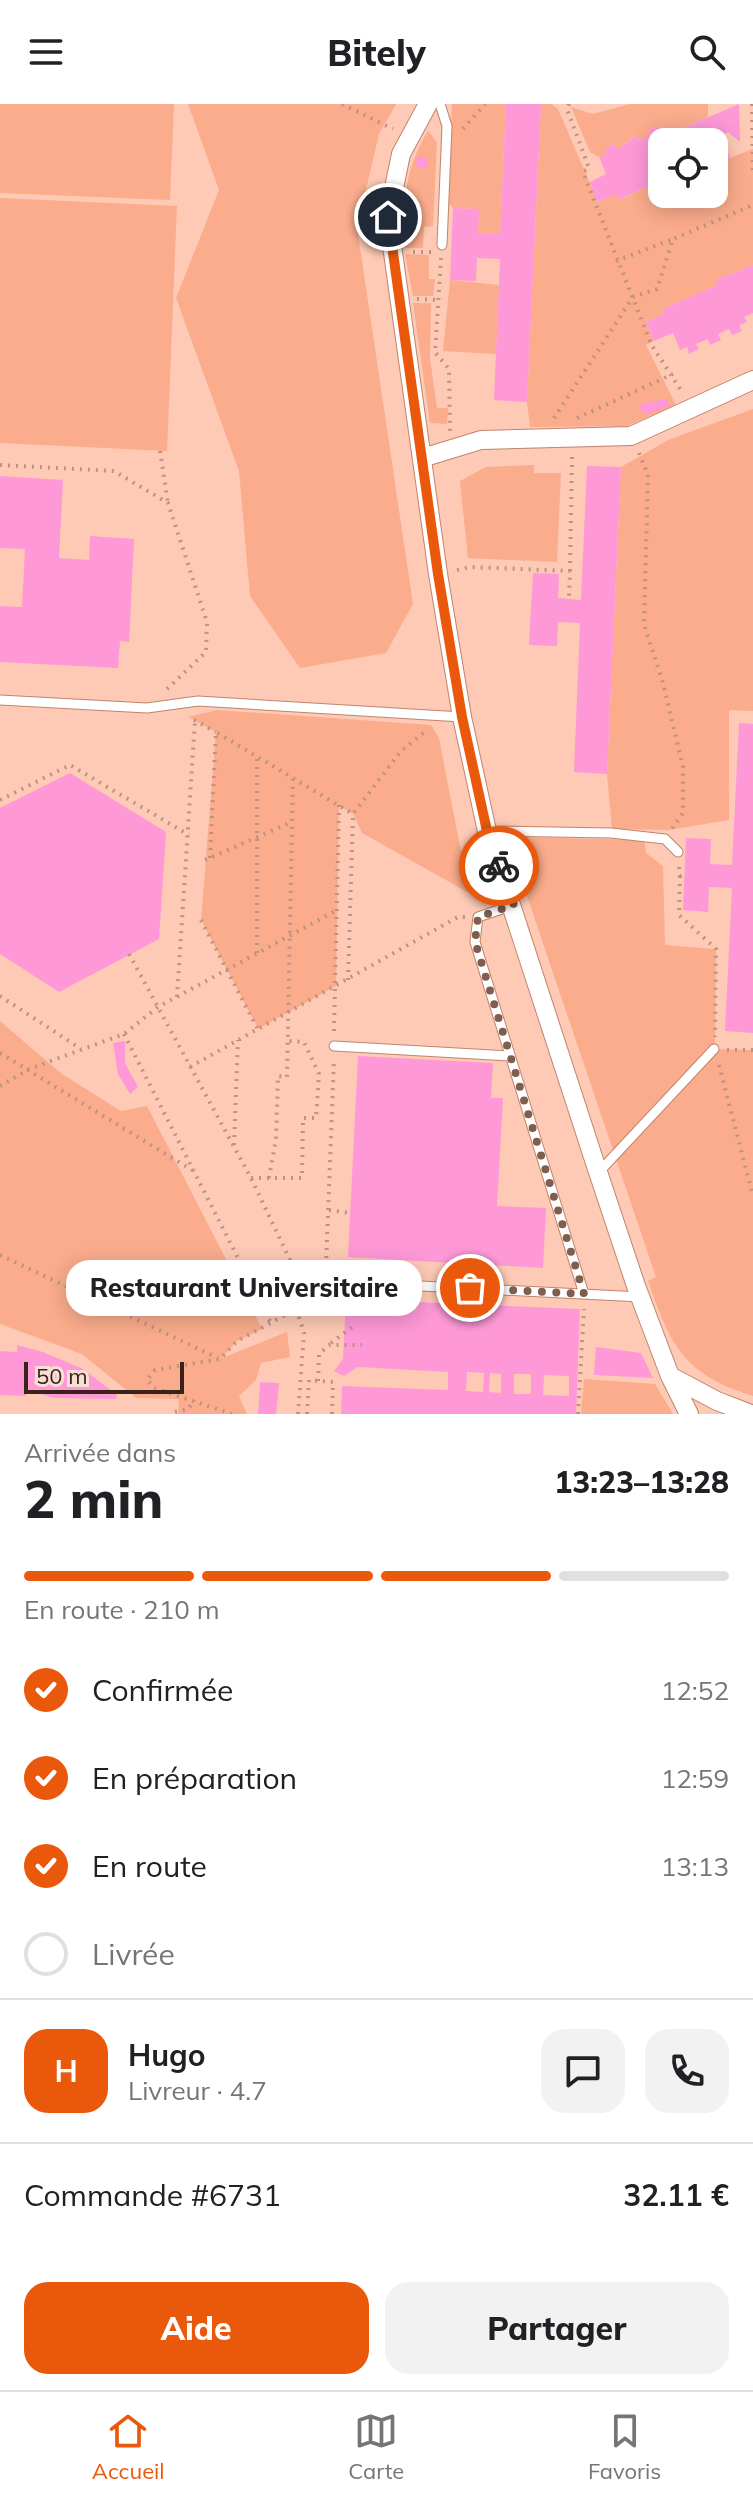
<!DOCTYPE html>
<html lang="fr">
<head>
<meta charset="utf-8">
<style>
	body { margin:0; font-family:Mulish,sans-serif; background:#f2f2f2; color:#202124; height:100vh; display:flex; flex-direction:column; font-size:30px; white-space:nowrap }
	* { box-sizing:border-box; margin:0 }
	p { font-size:26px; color:#757577 }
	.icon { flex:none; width:44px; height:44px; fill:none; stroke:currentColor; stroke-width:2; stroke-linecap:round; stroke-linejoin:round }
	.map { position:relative; height:1310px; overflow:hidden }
	.panel { display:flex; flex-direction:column; background:#fff; flex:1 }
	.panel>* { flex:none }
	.buttons { position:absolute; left:648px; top:24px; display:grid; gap:16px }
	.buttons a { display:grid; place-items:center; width:80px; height:80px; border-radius:16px; background:#fff; box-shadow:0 4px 20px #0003; font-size:40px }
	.scale { position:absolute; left:24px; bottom:20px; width:160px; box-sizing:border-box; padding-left:8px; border:4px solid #3a2218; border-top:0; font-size:22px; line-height:28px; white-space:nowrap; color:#3a2218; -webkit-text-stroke:6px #f8ded3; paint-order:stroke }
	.pin { position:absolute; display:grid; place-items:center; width:68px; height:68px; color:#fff; margin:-34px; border:4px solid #fff; border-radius:50%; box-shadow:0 2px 8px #0007 }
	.courier { position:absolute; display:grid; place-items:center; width:80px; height:80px; margin:-40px; border:6px solid #ea580c; border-radius:50%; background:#fff; color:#222; box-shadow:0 2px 10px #0007 }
	.bubble { position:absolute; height:56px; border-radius:24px; background:#fff; box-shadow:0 4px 20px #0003; font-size:26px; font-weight:800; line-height:56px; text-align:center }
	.headline em { font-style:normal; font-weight:800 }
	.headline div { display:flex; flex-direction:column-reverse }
	.headline { display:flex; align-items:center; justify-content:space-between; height:136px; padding:0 24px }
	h1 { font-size:52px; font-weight:800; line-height:60px }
	.bar { display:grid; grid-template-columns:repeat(4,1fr); gap:12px 8px; align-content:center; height:96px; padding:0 24px }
	.bar i { height:10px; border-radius:6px; background:#e0e0e0 }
	.bar .active { background:#ea580c }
	.bar p { grid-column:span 4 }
	.line { display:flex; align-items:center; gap:20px; padding:0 24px; border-top:2px solid #e0e0e0 }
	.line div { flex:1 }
	.round { display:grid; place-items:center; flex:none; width:84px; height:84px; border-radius:24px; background:#f2f2f2 }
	ol { padding:0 24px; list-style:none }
	li { display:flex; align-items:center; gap:24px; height:88px }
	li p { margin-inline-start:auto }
	li .icon { padding:8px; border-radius:50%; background:#ea580c; color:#fff; stroke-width:4 }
	li:last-child { color:#757577 }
	li i { width:44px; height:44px; border:4px solid #e0e0e0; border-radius:50% }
	.primary-button { display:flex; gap:16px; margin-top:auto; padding:16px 24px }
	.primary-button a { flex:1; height:92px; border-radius:24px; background:#ea580c; color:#fff; font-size:32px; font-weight:800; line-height:92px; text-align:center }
	.primary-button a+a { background:#f2f2f2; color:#202124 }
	header { display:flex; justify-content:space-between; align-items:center; height:104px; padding:0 24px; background:#fff; font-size:36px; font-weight:800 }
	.tab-bar { display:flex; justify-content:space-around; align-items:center; height:112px; border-top:2px solid #e0e0e0; background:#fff; font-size:22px; color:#757577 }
	.tab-bar a { display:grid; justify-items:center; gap:4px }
	.tab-bar .active { color:#ea580c }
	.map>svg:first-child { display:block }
	.green { fill:#faac8c }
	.building { fill:#fe98d7; fill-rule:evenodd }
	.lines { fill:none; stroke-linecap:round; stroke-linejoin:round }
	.lane-casing { stroke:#c0846b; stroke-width:11 }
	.street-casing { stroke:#c0846b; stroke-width:20 }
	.path { stroke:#bd9281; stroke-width:4; stroke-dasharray:2 6; stroke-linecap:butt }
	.lane { stroke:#fff; stroke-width:9 }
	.street { stroke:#fff; stroke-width:18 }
	.done { stroke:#7f5d4f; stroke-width:8; stroke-dasharray:0 14.4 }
	.route { stroke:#ea580c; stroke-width:10 }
</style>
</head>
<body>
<header><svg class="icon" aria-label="menu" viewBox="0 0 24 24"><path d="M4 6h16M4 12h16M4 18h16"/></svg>Bitely<svg class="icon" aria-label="search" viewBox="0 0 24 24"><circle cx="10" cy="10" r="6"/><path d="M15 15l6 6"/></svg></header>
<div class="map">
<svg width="753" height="1310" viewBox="0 0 753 1310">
	<rect width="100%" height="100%" fill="#fecab5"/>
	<path class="green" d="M0,0H174L170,96L0,89Z
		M188,0H396L379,30L357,123L413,500L386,549L300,564L250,492L239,367L176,194L219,86Z
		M452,0H506L500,130L478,129L479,105L453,104L447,98Z
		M541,0H552L558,5L598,98L616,90L619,96L662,76V90H714V60L753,45V161L716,176L717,181L663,205L664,210L646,218L654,237L646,241L676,301L627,322L530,323L527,298Z
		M630,0H708V13L669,30L660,28L658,23L648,26L651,31L638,36L636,31L617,46L614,40L607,51L599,53L590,48L571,3L593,10Z
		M428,27L437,38L433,122L424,123L423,144H405C400,104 406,62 428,27Z
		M0,94L177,102L167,347L0,339Z
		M405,150L429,151V175H435L433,192H413Z
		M450,176L499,181L496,250L443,247Z
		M413,199H431L430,254L437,304H448L447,320L430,319Z
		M753,305V607L729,606V716L668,726L612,725L607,670L621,363L668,336Z
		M534,361V369H561L557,458L468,454L460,377L486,363Z
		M217,606L431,621L439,634L469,789L362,729L353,710L339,702L336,882L258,925L201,816L216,628L188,613Z
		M507,733L644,736L646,749L663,762L665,841L716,845L715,945L753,946V1292C683,1270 671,1242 648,1177L656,1173Z
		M0,917L62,970L121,1007L147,1002L262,1225L237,1237L222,1254L287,1228L290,1253L261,1259L256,1276L239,1292L247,1310H178L179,1295L136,1294L82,1250L0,1220Z
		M584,1275L655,1280L673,1310H581Z"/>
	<path class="building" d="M506,0H541L527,298L494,296L500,155L477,154L476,177L450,176L453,104L479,105L478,129L500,130Z
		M739,0L740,38L728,28L721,32L730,53L714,60V38H662V76L618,96L616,90L597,98L590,78L606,70L599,53L607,51L604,45L614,40L617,46L637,31L638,36L651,31L648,26L658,22L660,28L667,24L669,30Z
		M417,53H425L428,57L426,64L420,65L415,60Z
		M753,161V209L744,213L747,218L739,221L742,227L732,231L729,225L718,230L721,236L710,241L708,235L696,240L699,245L689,250L687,243L680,246L673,229L654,237L646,218L664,210L663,205L717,181L716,176Z
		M667,295L669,302L644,311L639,300Z
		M587,362L621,363L607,670L574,668L580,519L558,518L557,542L529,541L533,469L559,470L558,494L581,496Z
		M0,372L63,376L59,454L89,456L90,432L134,435L129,538L120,537L118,564L0,558V502L22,503L25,445L0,444Z
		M739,619L753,620V929L725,927L732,784L709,783L708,808L683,806L686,734L711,735L710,760L732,761Z
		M70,669L166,728L159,835L59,888L0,850V704Z
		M125,937V959L138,983L130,990L118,970L113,939Z
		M358,952L493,959L491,994H503L497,1102L546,1104L543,1164L348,1153Z
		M346,1195L580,1205L576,1310H341L342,1282L448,1286V1268L358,1263L344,1272L334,1267L343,1255ZM467,1268L484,1269L483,1288L466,1287ZM490,1269L501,1270V1289L489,1288ZM514,1270H531V1290H514ZM544,1271L569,1272V1292L543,1291Z
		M17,1241L43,1248L83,1265L117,1291L116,1295L55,1294L26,1286V1292L0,1291V1247L17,1248Z
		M596,1243L641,1249L653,1274L594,1271Z
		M260,1278L279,1279L276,1310H258Z"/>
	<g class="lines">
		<defs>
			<path id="lane" d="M440,0L447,22L442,141
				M0,596L147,604L198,597L462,613
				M487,727L611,729L665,735L678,748
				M514,801L478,813L475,838L584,1190
				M334,942L510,952
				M598,1069L714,945
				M322,1177L641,1193"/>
			<path id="street" d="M428,0L401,50L388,113L438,470L462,613L487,727L596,1062L636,1182L670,1272L689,1310
				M422,354L481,336L631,332L753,276
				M670,1272L717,1297L751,1310"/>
		</defs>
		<use href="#lane" class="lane-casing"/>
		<use href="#street" class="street-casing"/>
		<path class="path" d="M342,0L393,25
			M569,0L567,5L589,64L583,68L651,240L682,288
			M752,0L753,68
			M463,25L485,0
			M413,148H432
			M441,154L435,248L449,265L450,328
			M616,157L673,135
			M417,195L439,196
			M554,314L633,193L657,185L673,135L753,101
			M577,314L673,270
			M160,347L168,399
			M639,349L648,371L644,521L663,579L683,663V709L672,725
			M0,361L114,367L168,399L207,518L206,548L167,585
			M457,466L471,463L570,467L569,495
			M570,467L572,353
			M194,616L216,628
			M0,696L70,661L189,731
			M210,754L216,628L353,710
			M205,756L292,718
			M679,763L680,772H685
			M680,772L679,811L716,845L715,933
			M201,816L257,924
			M257,849V652
			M129,850L251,1074L301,1179H307
			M348,876L353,710L401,647L426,627
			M0,892L81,945
			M177,893L195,617
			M334,927L339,701
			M124,930L271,1219
			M727,946H753
			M0,949L192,1066
			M719,961L753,1092
			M190,963L458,813H465
			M0,982L29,965L124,930L158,903L337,806
			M234,1041L238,936
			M251,1074H302L303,1014H316L319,970L304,938L288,937
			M269,1074L276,1035L278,972L287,973L293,672
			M329,1106L350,1109
			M0,1151L218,1254
			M326,1162L334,955
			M331,1239L355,1221
			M318,1277L319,1250L329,1241H362
			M175,1308L188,1305L195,1296
			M232,1310L154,1284L147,1276L155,1266L220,1255L237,1237L300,1203
			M298,1310L304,1229L299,1213L301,1179
			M307,1310L309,1276L333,1278L332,1310
			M578,1310L584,1205"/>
		<use href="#lane" class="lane"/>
		<use href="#street" class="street"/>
	</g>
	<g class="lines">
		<path class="done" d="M470,1184L584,1190L475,838L478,813L514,801L499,762"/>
		<path class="route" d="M388,113L438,470L462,613L487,727L499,762"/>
	</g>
</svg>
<div class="buttons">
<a><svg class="icon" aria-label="locate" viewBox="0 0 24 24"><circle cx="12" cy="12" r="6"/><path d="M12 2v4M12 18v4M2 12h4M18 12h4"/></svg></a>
</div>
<div class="scale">50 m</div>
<div class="pin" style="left:470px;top:1184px;background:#ea580c"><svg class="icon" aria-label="bag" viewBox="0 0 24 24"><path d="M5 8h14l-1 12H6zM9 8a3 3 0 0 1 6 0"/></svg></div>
<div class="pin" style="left:388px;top:113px;background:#1f2937"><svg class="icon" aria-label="home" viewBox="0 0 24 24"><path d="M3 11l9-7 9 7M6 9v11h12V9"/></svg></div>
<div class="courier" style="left:499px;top:762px"><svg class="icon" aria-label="bike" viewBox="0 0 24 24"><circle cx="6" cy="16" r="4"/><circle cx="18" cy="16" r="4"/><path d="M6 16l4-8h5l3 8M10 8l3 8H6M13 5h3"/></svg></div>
<div class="bubble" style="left:66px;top:1156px;width:356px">Restaurant Universitaire</div>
</div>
<section class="panel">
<div class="headline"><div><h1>2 min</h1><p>Arrivée dans</p></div><em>13:23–13:28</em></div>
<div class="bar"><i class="active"></i><i class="active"></i><i class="active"></i><i></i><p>En route · 210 m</p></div>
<ol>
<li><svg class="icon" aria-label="check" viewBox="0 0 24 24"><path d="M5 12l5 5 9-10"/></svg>Confirmée<p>12:52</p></li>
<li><svg class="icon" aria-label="check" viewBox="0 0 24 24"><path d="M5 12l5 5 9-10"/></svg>En préparation<p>12:59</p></li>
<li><svg class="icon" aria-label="check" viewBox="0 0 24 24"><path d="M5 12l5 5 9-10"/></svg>En route<p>13:13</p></li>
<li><i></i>Livrée</li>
</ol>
<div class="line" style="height:144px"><b class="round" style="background:#ea580c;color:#fff">H</b><div><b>Hugo</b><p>Livreur · 4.7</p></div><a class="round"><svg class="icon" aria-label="chat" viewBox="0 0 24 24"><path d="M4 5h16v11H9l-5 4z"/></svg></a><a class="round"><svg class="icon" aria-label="phone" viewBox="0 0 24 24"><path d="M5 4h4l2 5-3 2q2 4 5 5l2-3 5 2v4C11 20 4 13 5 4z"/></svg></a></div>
<div class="line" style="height:104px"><div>Commande #6731</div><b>32.11 €</b></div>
<div class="primary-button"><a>Aide</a><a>Partager</a></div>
</section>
<nav class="tab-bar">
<a class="active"><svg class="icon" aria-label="home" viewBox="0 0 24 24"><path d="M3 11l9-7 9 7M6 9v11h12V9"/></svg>Accueil</a>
<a><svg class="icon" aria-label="map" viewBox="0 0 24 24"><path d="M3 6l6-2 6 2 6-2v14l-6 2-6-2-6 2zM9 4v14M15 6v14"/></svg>Carte</a>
<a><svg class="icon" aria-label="saved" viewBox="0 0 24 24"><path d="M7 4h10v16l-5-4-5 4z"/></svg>Favoris</a>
</nav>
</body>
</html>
